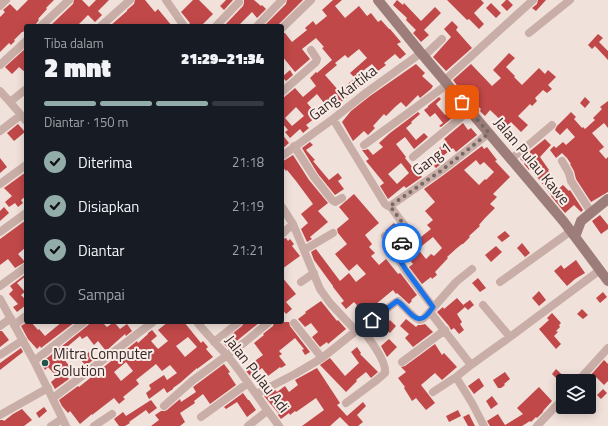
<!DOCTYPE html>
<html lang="id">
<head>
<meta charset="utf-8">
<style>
	body { margin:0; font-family:"Titillium Web",sans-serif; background:#242831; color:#f1f3f6; height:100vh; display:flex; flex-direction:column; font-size:15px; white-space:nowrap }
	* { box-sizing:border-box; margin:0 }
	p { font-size:13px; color:#9ea1a6 }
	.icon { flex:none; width:22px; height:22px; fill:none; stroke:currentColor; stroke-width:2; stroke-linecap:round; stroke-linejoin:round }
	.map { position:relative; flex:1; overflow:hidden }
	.sheet { position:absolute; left:24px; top:24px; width:260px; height:300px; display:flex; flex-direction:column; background:#171b24; border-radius:4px; box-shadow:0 2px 10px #0003 }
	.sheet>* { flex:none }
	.tools { position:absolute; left:556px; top:374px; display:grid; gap:8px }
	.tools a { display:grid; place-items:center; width:40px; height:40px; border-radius:4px; background:#171b24; box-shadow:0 2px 10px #0003; font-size:20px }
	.pin { position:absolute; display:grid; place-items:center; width:34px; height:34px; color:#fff; margin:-17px; border-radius:8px; box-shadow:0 2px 6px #0006 }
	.courier { position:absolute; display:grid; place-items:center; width:40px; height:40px; margin:-20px; border:3px solid #1a73e8; border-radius:50%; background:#fff; color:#222; box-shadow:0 1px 5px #0007 }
	.headline em { font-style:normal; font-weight:800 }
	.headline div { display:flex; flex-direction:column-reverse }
	.headline { display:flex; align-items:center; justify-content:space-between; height:68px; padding:0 20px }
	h1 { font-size:26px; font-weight:800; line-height:30px }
	.bar { display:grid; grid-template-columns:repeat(4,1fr); gap:6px 4px; align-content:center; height:48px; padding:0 20px }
	.bar i { height:5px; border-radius:3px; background:#363941 }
	.bar .on { background:#92aca9 }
	.bar p { grid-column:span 4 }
	ol { padding:0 20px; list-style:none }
	li { display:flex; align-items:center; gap:12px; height:44px }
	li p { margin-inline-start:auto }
	li .icon { padding:4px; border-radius:50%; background:#92aca9; color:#111; stroke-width:4 }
	li:last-child { color:#9ea1a6 }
	li i { width:22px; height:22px; border:2px solid #363941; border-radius:50% }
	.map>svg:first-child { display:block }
	.building { fill:#c14849; fill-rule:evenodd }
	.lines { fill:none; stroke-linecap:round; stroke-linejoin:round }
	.street { stroke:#c8aea7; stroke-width:8 }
	.secondary { stroke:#9c7d79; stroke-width:10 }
	.done { stroke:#776966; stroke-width:4; stroke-dasharray:0 7.2 }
	.route { stroke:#1a73e8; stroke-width:5 }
	.poi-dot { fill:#1f554b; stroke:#f9ece7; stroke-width:1.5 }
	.labels { text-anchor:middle; stroke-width:4; stroke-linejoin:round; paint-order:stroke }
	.street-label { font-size:15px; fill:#352827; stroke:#f9ece7 }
	.poi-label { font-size:15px; fill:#352827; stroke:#f9ece7; text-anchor:start }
</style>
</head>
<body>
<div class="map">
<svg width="608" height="426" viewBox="0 0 608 426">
	<rect width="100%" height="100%" fill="#f1e1db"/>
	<path class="building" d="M28,0H54L46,8L47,9L38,19L39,20L36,24V26H26V29L23,32H22L14,40L15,41L11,45L9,43L0,52V17L5,12L3,10L10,4L17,11Z
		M74,0H82L89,7L96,0H109L98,11L102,15L95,22L88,15L77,26H50L73,4Z
		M135,0H145L155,12L158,9L172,26H110L127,11V10L134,4Z
		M193,0H199L213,14L201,26H189V24L190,23L181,12Z
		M226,0H233L224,10L220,6Z
		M244,0H254L261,6L262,5L266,9L257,18L252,12L238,26H224L243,6L244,3Z
		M287,0H303L277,26H266L265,25L286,4Z
		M333,0H342L335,6L345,18L359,6L367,16L371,13L378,22L381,20L389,29H390L401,42L397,44L406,54L400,59L395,54L384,63L386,65L378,71L372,64L360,73L366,81L339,104L337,101L319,115L306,125L309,128L303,133L300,129L290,138L285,132L288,130L282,123V99L295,88L303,97L316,86L310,78L316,72L317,73L332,60L322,48L324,47L316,38L302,49L310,59L295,72L282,56V33H285L292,42L307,30L305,28L313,21L316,25L327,16L322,10ZM359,49L367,58L350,73L355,78L339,91L325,75L337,65L335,63L345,55L348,58ZM317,94L324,103L314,111L307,103ZM296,107L304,116L292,126L285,118Z
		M397,0L403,5L404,3L421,21L435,7L441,13L424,30L429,35L421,42L413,33L416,30L406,20L407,18L393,5Z
		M447,0H481L484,3L474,13L484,24L479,29L469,19L467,20Z
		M506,0H508L513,5L507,11L501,5Z
		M538,0H546L536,11L532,8L537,4Z
		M491,3L501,13L496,18L486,8Z
		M452,21L458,27L456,30L472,48L446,71L433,57L451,37L444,29Z
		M598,34L603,38L599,42L608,51V60L595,46L592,49L588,45Z
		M26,48V73L19,67L12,74L5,67Z
		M509,53L515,58L506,67L515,76L514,77L522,85L539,68L545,74L548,70L556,77L548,85L552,89L547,93L543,90L535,98L537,101L532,106L530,104L518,116L528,125L521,132L511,122L507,126L490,110L485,116L480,111L481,109L467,96V97L465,96L453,80L471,64L492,86L501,78L493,70Z
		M416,64L425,73L422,76L433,86L431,89L420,98L418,95L406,107L401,102L395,107L386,116L384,114L373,126L375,128L368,135L364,131L353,141L342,122L351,111L370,96Z
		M290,70L293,75L286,81L282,77Z
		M439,97L441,99L436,104L445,115L453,109L457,114L441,127L439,126L443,123L435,113L430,117L424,110L428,107V106Z
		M585,97L590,102L585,108L580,103Z
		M608,101V128L604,123L592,133L604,147L599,151L606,159L608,157V192L591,202L576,179L574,171L570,164H571L567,158L562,153L556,158L550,150L554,146L556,148L563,142L566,145L575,137L567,128L560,135L555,130L557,126L571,112L576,117L574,119L582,128L583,127L585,129L595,120L593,118L602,109L600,107Z
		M418,112L420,114L411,122L412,123L406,128L416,140L424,133L428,137L414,149L405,137L396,144L406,157L405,158L418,174V173L422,177L406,188L404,186L388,199L380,186L384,183L366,161L369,159L362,150H365L368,149L373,155L383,147L379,143L390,133ZM401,163L409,173L397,184L388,174Z
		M463,123L468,130L471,128L477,135L456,152L453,148L443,156L446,160L436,168L428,160L441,150L439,148L447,142L444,139Z
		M18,124L25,132L14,141L7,133Z
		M282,134L289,143L282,149Z
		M545,139L551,145L540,157L549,170H548L552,175L548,178L557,190L563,185L569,191L570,190L583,210L581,212L574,205L565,213L551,196V195L530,168L529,170L524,164L525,163L520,159Z
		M310,142L313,145L306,150L315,160L313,161L329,180L338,173L342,178L338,181L344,189L335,195L318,174L302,148Z
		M482,146L484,149L487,147L497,160L495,161L510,177L493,194L497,197L490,204L495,208L485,218L479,225L480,226L469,236L470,237L463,244H462L457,248L447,257L448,258L435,272L437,275L432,279L431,277L422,284L409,267L413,264L402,250L411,243L412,244L431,229L427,225L433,220L425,211L435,202L424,189L445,174ZM476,160L480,165L484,162L494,172L486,180L485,179L479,185L464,170ZM433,237L442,248L434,256L431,254L426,259L418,249Z
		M293,155L309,180L328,203L318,211L328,222L310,237L312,239L307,242L301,229L308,223L301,214L313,204L296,181L287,170L286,171L282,166V161L285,160Z
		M0,158L7,167L0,173Z
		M26,172V196L21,200L23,203L18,207L15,203L9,207L5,202L12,196L4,188Z
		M354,194L379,223L365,235L372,244L369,247L375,253L371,256L379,265L386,259L398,274L400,273L401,274L417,295L411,300L412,301L409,304L397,293L396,294L393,290L370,309L371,310L366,315L354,302L346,309L341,303L344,301L333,287V286L314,260L311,252L316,249L340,281L349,273L356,282L366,274L357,264L349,271L335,254L347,244L338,233L337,229L349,219L339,207Z
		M4,207L9,213L0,221V211Z
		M600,215L608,225V229L601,234L592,221Z
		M26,220V247L18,254L25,262L15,268L8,259L0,265V239Z
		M394,223L403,235L395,242L390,233L385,231Z
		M505,231L510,236L502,242L497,237Z
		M286,238L288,241L290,239L294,244L292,246L300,256L282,269V239Z
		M522,243L530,253L525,257L517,248Z
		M496,246L502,252L491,262L485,255Z
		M576,260L585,273L575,279L567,286L554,271L561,265L564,269Z
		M26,274V276L17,283L25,292L21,295L26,300V305L17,312L13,307L18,304L9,294L13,290L10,286Z
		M282,277L296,294L286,302L292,309L286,314L282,309Z
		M478,278L486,288L480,292L472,283Z
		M539,291L546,300L539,306L532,298Z
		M603,292L607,297L600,303L596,298Z
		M457,298L465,307L457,314L462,322L460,324L464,330L459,334L454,328L451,330L449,326L437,312L443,307L444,309Z
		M470,300L474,305L468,310L463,305Z
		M321,301L337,321L338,320L346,329L328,344L327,342L320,347L312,337L318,332L311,323L305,327L298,319L306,313L305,312Z
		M582,309L588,315L583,319L577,314Z
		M552,313L561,323L559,325L560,327L556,331L558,332L554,336L561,344L556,349L539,329L549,320L547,318Z
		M406,319L416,327L418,325H421L425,324L433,332L413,347L405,338L409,334L400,326Z
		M390,320L396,326L390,333L384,327Z
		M27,322H31L38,330L39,329L45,336L62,322H75L41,348L40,346L37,349L28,339L21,326Z
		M91,322H102L107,327L114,322L120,329L127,324L132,331L126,336L125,334L106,351L98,341L94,345L87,336L82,339L80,336L61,352H62L60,354L70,367L72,366L75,371L67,377L69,379L55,389L51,382L57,377L48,367L45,370L41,363L87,326Z
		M168,322H184L201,343L203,341L208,347L206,349L213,357L197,369V368L180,383L173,388V389L167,393L164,388L149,399L146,393L151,389L149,385L164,375L167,380L177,373L170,365L162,371L156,364L136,380L139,384L123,397L125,399L119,404L114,398L92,415V414L80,424L70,411L68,413L62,406L59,400L78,386L79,387L110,362L121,353V354L137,341L138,343L148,334V333L152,330L157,336L151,341L158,349L168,341L158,330ZM188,337L197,347L185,357L176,346ZM126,362L133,371L121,381L114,372Z
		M244,322H260L228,348L222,342L242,326Z
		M274,322H289L290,326L310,352L305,355L302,350L304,349L295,338L279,351L282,354L279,356L286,365L281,368L280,367L268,376L262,368L251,377L246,371L254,366L252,363L263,355L254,343L264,335L263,334L273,326Z
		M0,331H2L9,340L0,347Z
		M389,339L397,347L387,357L381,346Z
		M435,344L442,355L444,353L457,367L442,380L435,373L421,385L435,403L426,410L416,398L412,401L404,388L405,387L398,378L406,372L401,367L405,366Z
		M357,347L361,353L360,354L378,372L371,378L366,372L356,380L357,381L346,392L320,365L330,358L345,376L359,363L351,352Z
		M21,348L23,352L0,370V363Z
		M89,352L94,359L86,366L80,359Z
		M604,360L608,364V381L604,385L596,377L589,383V377Z
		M224,364L230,372L228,373L236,385L210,404L203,394L194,401L195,403L180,413L185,422L180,426H151L159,420L155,415L161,411H165L167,410L180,399L181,402L196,392L193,387Z
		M317,368L340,403L337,405L347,416L363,402L366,406L357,415L363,422L358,426H349L340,417L330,426H302L324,410L316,398L296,412L295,411L290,415L289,413L281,419L278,415L279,414L264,396L275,390L277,392L285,386L289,392L298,385L295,380Z
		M556,369L569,381H563V385L552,374Z
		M505,372L510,379L504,384L505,385L501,388H498L493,380Z
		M479,378L484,386L474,394L468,386Z
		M539,387L552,401L543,411V412L537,418L536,417L531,422L530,421L522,426H490L487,421L498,414L505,425L523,414L517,408Z
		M603,389L607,393L601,399L597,395Z
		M243,393L248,400H249L256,410L247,417L237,402L226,409L224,407Z
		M492,396L498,404L491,409L486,401Z
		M151,400L157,408L149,414L146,410L129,422L130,423L125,426H119L114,419L123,412L126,416Z
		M44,407L47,411L39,418L36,413Z
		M22,409L32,420L24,426H0V420H3L4,421L13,414Z
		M458,410L461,416L449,422L446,416Z
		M469,414L475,426H468L463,417Z"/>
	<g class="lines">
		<path class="street" d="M166,0L184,26
			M0,6L6,0
			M41,26L69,0
			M101,26L130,0
			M216,26L239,2
			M257,26L282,0
			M282,28L311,0
			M529,33L570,0
			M424,56L442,39
			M0,65L26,41
			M445,80L533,0
			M0,91L10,102L26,121
			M282,92L316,62L317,59L311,50
			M10,102L26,89
			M333,119L385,204L388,206H390L410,233V236L393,250
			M0,131L21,115
			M364,145L448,84
			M294,146L314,177L332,200L335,202L342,198
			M282,156L333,119L367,92L421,53
			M413,157L470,110
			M511,159L532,142L552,125
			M562,161L569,173L571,181L591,212
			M0,184L26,165
			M390,206L442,170L489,133
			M282,207L293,224L320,289L330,303L356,331
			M0,232L26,213
			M282,234L293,224
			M385,236L405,270L433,307
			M304,250L333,233
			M301,282L314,273
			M500,282L571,231
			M0,286L26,267
			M0,299L34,361L66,426
			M483,305L510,337
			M430,312L471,365
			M197,322C207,335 219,346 230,359C247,380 262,404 279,426
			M294,323L322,358
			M14,325L26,316
			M0,326L11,318
			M214,342L239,322
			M0,355L23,340
			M34,361L84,322
			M402,362L445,330
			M456,377L472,403L484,426
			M578,381L608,348
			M433,392L456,377L471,365L489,352L510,337L600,270
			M256,394L295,374L322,358L356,331L396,302L398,301C403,305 415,320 420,320C422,320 425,317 426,316L456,282L472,269
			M53,398L153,322
			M346,403L377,380L385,373C387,361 368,337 361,328
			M164,406L192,381L245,342L269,322
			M0,415L48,388
			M201,417L248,383
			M51,426L62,419
			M94,426L112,414
			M248,426L267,411
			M537,426L558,404L563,398"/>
		<path class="secondary" d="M378,0L421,53L564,222L608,281
			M575,237L581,221L608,199"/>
	</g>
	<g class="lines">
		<path class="done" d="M402,243L410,236V233L390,206L442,170L489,133L462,102"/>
		<path class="route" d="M372,320L397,301L400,303C414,316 419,329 433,307L406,270L393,250L402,243"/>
	</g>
	<circle class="poi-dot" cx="45" cy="363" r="4"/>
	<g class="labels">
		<g class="street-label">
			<text transform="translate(343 93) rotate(-37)" y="5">Gang Kartika</text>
			<text transform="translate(432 159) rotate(-37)" y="5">Gang 1</text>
			<text transform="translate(532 161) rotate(50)" y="5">Jalan Pulau Kawe</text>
			<text transform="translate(257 374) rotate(52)" y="5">Jalan Pulau Adi</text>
		</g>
		<g class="poi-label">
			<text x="53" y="359">Mitra Computer<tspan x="53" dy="17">Solution</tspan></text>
		</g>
	</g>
</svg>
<div class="tools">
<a><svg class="icon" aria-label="layers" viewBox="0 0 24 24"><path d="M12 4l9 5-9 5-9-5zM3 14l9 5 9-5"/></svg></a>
</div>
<div class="pin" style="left:462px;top:102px;background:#ea580c"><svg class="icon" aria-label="bag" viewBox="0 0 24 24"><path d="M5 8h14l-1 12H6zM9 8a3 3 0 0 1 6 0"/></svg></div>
<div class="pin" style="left:372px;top:320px;background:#1f2937"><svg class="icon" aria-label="home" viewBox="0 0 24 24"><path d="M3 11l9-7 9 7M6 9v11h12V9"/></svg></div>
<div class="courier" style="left:402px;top:243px"><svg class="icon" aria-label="car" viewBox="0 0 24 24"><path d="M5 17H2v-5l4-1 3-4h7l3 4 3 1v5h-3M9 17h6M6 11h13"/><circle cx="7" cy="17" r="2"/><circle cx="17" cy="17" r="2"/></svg></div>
<section class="sheet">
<div class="headline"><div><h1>2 mnt</h1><p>Tiba dalam</p></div><em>21:29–21:34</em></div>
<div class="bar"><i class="on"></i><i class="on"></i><i class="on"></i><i></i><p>Diantar · 150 m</p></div>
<ol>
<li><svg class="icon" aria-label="check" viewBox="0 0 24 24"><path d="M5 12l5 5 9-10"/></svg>Diterima<p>21:18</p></li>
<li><svg class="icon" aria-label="check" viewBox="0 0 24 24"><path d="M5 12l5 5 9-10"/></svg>Disiapkan<p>21:19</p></li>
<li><svg class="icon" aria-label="check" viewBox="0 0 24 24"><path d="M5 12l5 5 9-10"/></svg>Diantar<p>21:21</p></li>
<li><i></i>Sampai</li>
</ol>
</section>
</div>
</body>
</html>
